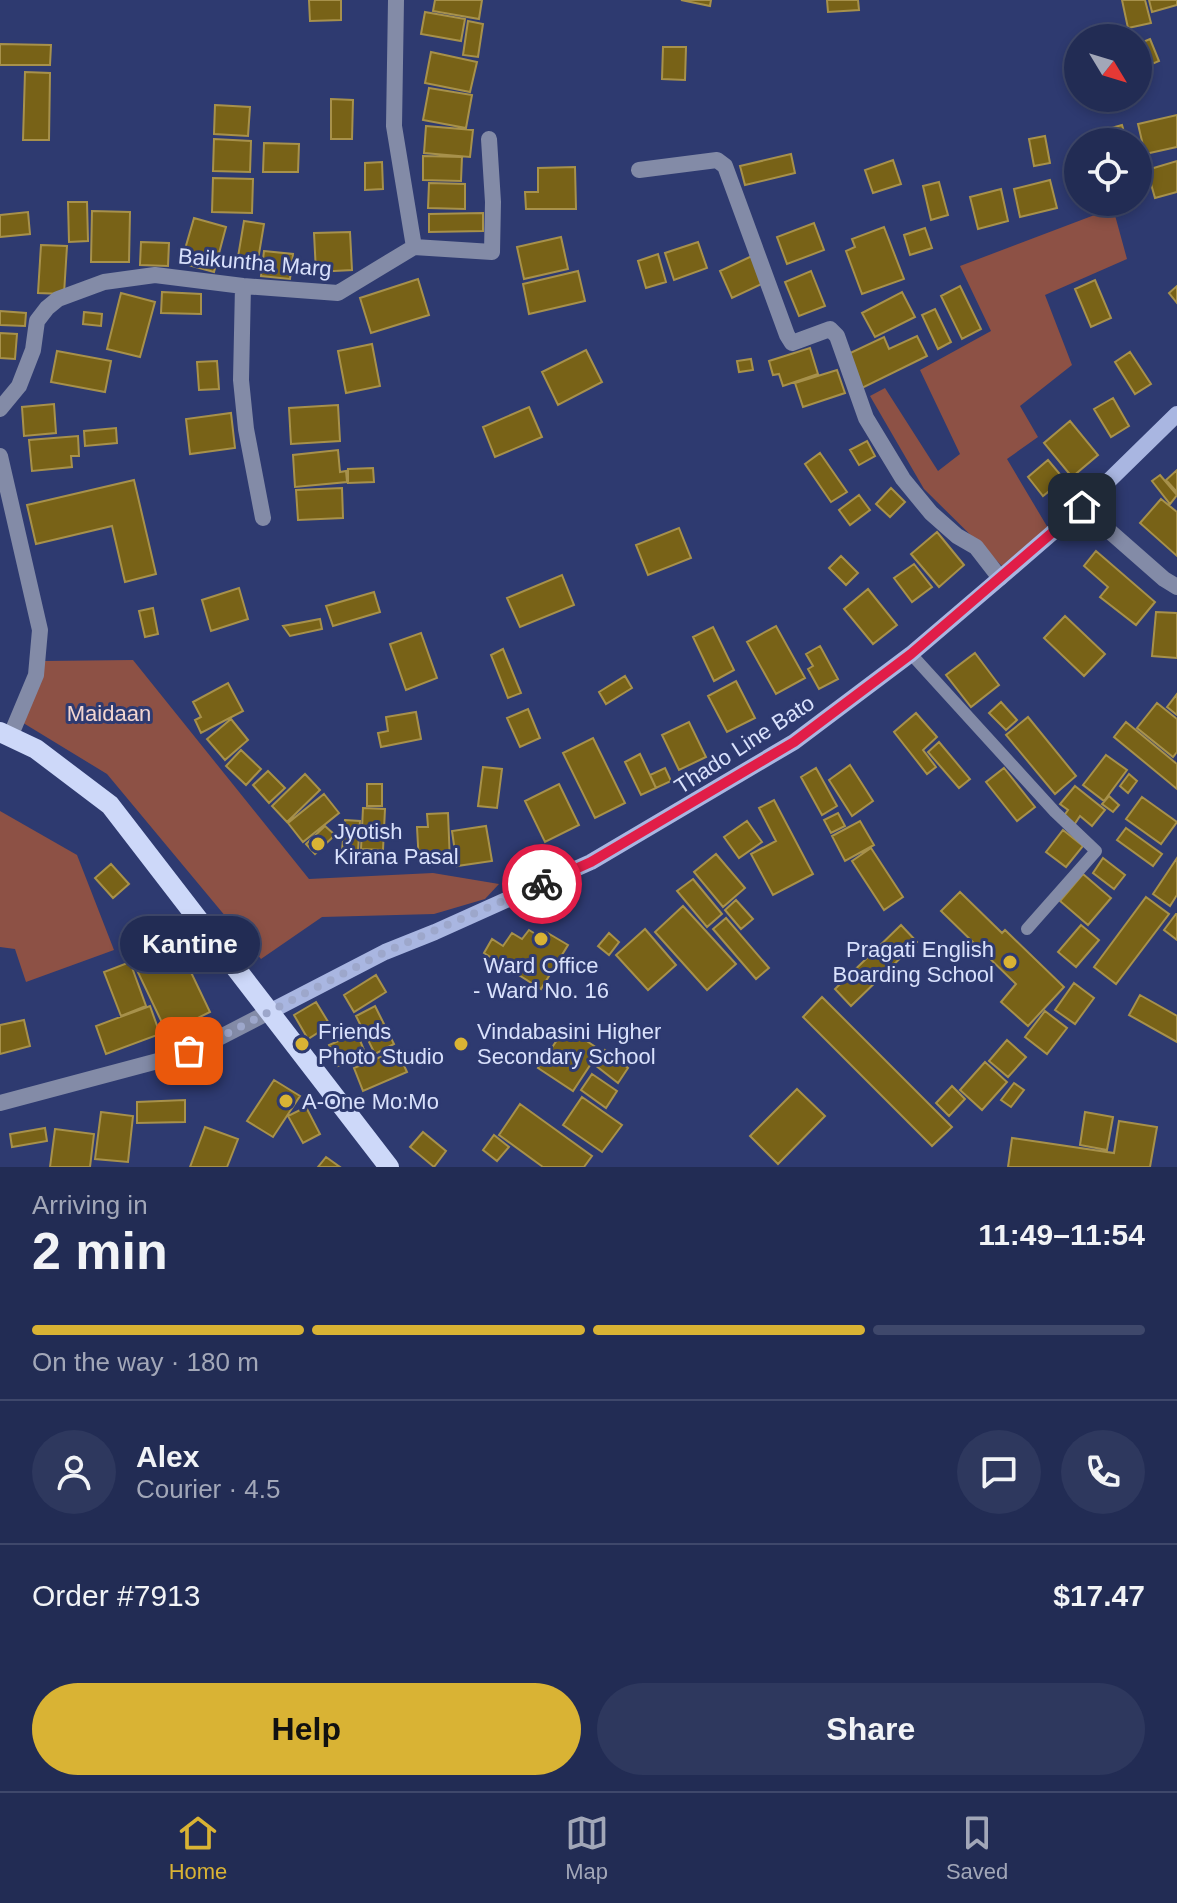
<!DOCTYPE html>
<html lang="en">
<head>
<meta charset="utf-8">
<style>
	body { margin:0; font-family:Arial,sans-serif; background:#2e385e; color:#f1f3f6; height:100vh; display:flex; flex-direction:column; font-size:30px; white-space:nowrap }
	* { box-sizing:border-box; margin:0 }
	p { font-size:26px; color:#a2a7b8 }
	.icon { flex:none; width:44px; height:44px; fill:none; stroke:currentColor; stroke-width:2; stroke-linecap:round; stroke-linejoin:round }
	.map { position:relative; height:1167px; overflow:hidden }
	.details { display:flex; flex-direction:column; background:#222c54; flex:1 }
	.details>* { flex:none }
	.needle { width:52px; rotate:128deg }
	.controls { position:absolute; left:1064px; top:24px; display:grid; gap:16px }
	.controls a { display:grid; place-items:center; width:88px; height:88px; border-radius:50%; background:#222c54; box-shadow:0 4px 12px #0003,0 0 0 2px #3f486b; font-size:40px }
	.pin { position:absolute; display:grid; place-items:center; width:68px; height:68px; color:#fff; margin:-34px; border-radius:16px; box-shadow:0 4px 12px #0006 }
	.courier { position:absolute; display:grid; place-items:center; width:80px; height:80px; margin:-40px; border:6px solid #e11d48; border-radius:50%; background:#fff; color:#222; box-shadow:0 2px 10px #0007 }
	.bubble { position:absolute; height:56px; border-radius:28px; background:#222c54; box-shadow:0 4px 12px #0003,0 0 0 2px #3f486b; font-size:26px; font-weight:700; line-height:56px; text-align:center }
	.headline em { font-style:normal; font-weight:700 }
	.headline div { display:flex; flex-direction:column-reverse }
	.headline { display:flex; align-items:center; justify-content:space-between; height:136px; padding:0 32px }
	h1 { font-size:52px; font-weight:700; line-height:60px }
	.bar { display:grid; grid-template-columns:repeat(4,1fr); gap:12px 8px; align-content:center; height:96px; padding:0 32px }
	.bar i { height:10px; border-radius:6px; background:#3f486b }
	.bar .active { background:#d9b334 }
	.bar p { grid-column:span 4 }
	.line { display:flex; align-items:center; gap:20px; padding:0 32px; border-top:2px solid #3f486b }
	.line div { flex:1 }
	.round { display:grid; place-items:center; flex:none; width:84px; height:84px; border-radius:42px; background:#2e385e }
	.primary-button { display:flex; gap:16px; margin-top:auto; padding:16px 32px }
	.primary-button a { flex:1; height:92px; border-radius:48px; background:#d9b334; color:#111; font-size:32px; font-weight:700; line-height:92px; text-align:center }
	.primary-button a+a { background:#2e385e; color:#f1f3f6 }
	.menu { display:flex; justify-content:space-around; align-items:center; height:112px; border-top:2px solid #3f486b; background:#222c54; font-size:22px; color:#a2a7b8 }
	.menu a { display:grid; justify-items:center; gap:4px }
	.menu .active { color:#d9b334 }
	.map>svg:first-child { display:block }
	.green { fill:#8d5145 }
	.building { fill:#786217; stroke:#a7914b; stroke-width:2 }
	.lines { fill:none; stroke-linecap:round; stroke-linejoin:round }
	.service { stroke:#838ba7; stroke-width:12 }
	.minor { stroke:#838ba7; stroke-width:16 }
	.secondary { stroke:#a9b6e1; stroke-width:16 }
	.primary { stroke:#cdd8f9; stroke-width:20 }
	.done { stroke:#9da7cb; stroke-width:8; stroke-dasharray:0 14.4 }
	.route { stroke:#e11d48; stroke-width:10 }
	.poi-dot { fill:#d9b334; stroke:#2e3a70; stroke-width:3 }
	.labels { text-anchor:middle; stroke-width:6; stroke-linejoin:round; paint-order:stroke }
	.street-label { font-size:22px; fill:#d9e1fc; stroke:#2e3a70 }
	.park-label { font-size:22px; fill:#f3d6d0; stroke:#2e3a70 }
	.poi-label { font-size:22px; fill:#d9e1fc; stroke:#2e3a70; text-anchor:start }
</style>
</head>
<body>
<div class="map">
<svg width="1177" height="1167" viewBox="0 0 1177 1167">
	<rect width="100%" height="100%" fill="#2e3a70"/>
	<path class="green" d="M1113,208L1127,259L1045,295L1072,365L1020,406L1038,437L1007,459L1048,528L1002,566L924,489L870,396L885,388L938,471L960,454L920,370L991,331L960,266Z
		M133,660L309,879L433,873L499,884L485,899L434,914L322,917L261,959L107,774L20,721L44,661Z
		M0,811L77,855L114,950L26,982L15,949L0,947Z"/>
	<path class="building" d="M309,0H341V20L310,21Z
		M435,0H482L479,19L433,11Z
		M681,0H711L710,6Z
		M827,0H858L859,10L828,12Z
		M1122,0H1145L1151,23L1128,28Z
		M1149,0H1177V5L1152,12Z
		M425,12L465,19L461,41L421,34Z
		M468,21L483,24L478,57L463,55Z
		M1150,39L1159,61L1138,70V44Z
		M0,44L51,45L50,65H0Z
		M663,47H686L685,80L662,79Z
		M431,52L477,62L470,92L425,83Z
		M25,72L50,73L49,140H23Z
		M429,88L472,95L466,128L423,120Z
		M331,99L353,100L352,139H331Z
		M215,105L250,107L248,136L214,134Z
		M1177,115V147L1145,154L1138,124Z
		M1122,125L1127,142H1088L1086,135Z
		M426,126L473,130L470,157L424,153Z
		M1045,136L1050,163L1034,166L1029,139Z
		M214,139L251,141L250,172L213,171Z
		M264,143L299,144L298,172H263Z
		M791,154L795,173L745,185L740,166Z
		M423,156L462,157L461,181L423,180Z
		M893,160L901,184L873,193L865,170Z
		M1177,161V192L1155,198L1147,170Z
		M382,162L383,189L365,190V163Z
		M575,167L576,209H526L525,192H538V168Z
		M213,178L253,179L252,213L212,212Z
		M1050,180L1057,208L1020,217L1014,189Z
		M939,182L948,215L931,220L923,186Z
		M429,183L465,184V209L428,208Z
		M1001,189L1008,221L978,229L970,197Z
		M68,202H87L88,241L69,242Z
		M92,211L130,212L129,262H91Z
		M28,212L30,234L0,237V215Z
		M483,213V231L429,232V214Z
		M194,218L226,227L214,272L181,263Z
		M244,221L264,224L257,266L237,263Z
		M814,223L824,250L787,264L777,237Z
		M884,227L904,279L862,294L846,251L855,247L852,239Z
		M925,228L932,248L910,255L904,235Z
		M350,232L352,270L316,272L314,233Z
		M561,237L568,269L524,279L517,247Z
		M141,242L169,243L168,266L140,265Z
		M698,242L707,268L674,280L665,253Z
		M41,245L67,246L64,294L38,293Z
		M264,251L293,254L290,279L261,276Z
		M658,254L666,282L646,288L638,261Z
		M754,255L766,282L732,298L720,271Z
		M578,271L585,301L529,314L523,284Z
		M811,271L825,306L799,316L785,282Z
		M418,279L429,315L371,333L360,298Z
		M1095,280L1111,318L1091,327L1075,289Z
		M960,286L981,329L962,339L941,296Z
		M1177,286V303L1169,293Z
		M162,292L201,294V314L161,313Z
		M902,292L915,317L875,337L862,313Z
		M121,293L155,302L140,357L107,349Z
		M935,309L951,342L938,349L922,315Z
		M0,311L26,313L25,326L0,325Z
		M84,312L102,314L101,326L83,324Z
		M0,333L17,334L15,359L0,358Z
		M917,336L927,356L862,388L846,355L884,337L889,349Z
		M372,344L380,386L346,393L338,351Z
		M810,348L818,374L783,386L779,374L773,375L769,361Z
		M586,350L602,382L558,405L542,372Z
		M57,351L111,361L105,392L51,382Z
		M1130,352L1151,384L1135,394L1115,362Z
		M751,359L753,370L739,372L737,361Z
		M217,361L219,389L199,390L197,362Z
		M837,370L845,393L803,407L795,383Z
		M1113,398L1129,426L1111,437L1094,409Z
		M54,404L56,433L24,436L22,407Z
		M338,405L340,441L291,444L289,408Z
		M529,407L542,437L495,457L483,427Z
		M231,413L235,448L190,454L186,419Z
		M1070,421L1098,455L1072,477L1044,443Z
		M116,428L117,443L85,446L84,431Z
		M78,436L79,456H71L72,467L32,471L29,440Z
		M867,441L875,456L859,465L850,450Z
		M338,450L340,472L346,471L347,482L295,487L293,455Z
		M820,453L847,492L831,502L805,464Z
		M1048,460L1064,479L1043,496L1028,477Z
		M373,468L374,482L348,483V469Z
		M1177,470V492L1166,480Z
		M1160,475L1177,495L1170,504L1152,481Z
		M134,480L156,574L125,582L112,526L36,544L27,505Z
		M342,488L343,518L298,520L296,490Z
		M891,488L905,502L890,517L876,504Z
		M859,495L870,510L850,525L839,510Z
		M1161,499L1177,512V556L1140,523Z
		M679,528L691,558L648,575L636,545Z
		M937,532L964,565L939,587L911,554Z
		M1096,551L1155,602L1136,625L1100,597L1108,587L1084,566Z
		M841,556L858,573L846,585L829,568Z
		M914,564L932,587L912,602L894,578Z
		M562,575L574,605L520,627L507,598Z
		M239,588L248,619L211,631L202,600Z
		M868,589L897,625L873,644L844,609Z
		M374,592L380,612L333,626L326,606Z
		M153,608L158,634L145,637L139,611Z
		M1156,612L1177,613V658L1152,656Z
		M1065,616L1105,654L1084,676L1044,638Z
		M320,619L322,629L290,636L283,626Z
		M776,626L805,678L776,694L747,642Z
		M713,627L734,670L714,681L693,637Z
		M421,633L437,678L406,690L390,644Z
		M820,646L838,679L819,689L808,669L813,666L806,654Z
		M503,649L521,693L508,698L491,655Z
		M975,653L999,685L971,707L946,675Z
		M625,676L632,688L606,704L599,692Z
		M736,681L755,718L727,732L708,696Z
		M228,683L243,711L201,733L195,720L201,717L193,702Z
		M1177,694V715L1167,707Z
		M1001,702L1017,720L1006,730L989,713Z
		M1157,703L1177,719V752L1173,757L1137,728Z
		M528,709L540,738L520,747L507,718Z
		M416,712L421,739L381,747L378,733L388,731L386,717Z
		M916,713L937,737L923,750L936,767L927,774L894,732Z
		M1028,717L1076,776L1055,794L1006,735Z
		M231,719L248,740L225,760L207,739Z
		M689,722L706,757L679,770L662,735Z
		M1126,722L1177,764V789L1114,737Z
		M593,738L625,803L595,818L563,753Z
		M939,742L970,779L959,788L928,752Z
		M241,750L261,769L246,785L226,766Z
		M640,754L656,788L641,795L625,762Z
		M1106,755L1127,770L1104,801L1083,785Z
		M850,765L873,801L852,816L829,780Z
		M483,767L502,769L497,808L478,806Z
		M665,768L671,781L656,788L650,775Z
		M816,768L837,806L822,815L801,777Z
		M1004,768L1035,807L1017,821L986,782Z
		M268,771L285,788L269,803L253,785Z
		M305,774L320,790L287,822L272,806Z
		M1129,774L1137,781L1128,793L1120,786Z
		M367,784H382V806H367Z
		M559,784L579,825L545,842L525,801Z
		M1075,786L1105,810L1092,826L1080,816L1074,825L1063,817L1068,810L1060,804Z
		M324,794L339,813L303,842L288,823Z
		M1109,796L1119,805L1113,812L1102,804Z
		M1142,797L1177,822L1161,844L1126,819Z
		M774,800L813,874L773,895L751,854L776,841L759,808Z
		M363,808L385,809L383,850L361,849Z
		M448,813L450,862L419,863L417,827H428L427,814Z
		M838,813L845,826L831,833L824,820Z
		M345,820L360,821L358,851L342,850Z
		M747,821L762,842L739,858L724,837Z
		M860,821L874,845L845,861L832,836Z
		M325,826L335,835L315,854L306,844Z
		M486,826L492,861L457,866L452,831Z
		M1126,828L1162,854L1153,866L1117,840Z
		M1063,830L1083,846L1066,867L1046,852Z
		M871,848L903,897L884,910L852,861Z
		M716,854L745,888L723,907L694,872Z
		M1103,858L1125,875L1114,889L1093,873Z
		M1177,858V895L1170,906L1153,894Z
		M111,864L129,884L113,898L95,878Z
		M1083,874L1111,898L1088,925L1060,901Z
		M693,879L722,914L707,927L677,891Z
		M960,892L1002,933L1005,930L1064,987L1028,1026L1001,1002L1016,984L941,911Z
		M1146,897L1169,914L1116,984L1094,967Z
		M736,900L753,919L741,929L725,910Z
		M683,906L736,964L707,990L655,932Z
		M1176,914H1177V940L1164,930Z
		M726,918L769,968L756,979L713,929Z
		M901,925L917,942L851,1006L835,989Z
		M1081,925L1099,940L1076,967L1058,952Z
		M645,929L676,965L648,990L616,955Z
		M529,930L542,938L546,932L568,945L541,989L484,953L492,939L503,946L512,933L522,939Z
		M609,933L619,942L609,955L598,946Z
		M177,943L210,1012L167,1033L134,964Z
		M130,962L146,1006L121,1016L104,972Z
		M376,975L386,992L354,1012L344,995Z
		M1074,983L1094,998L1075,1024L1055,1010Z
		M1140,995L1177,1016V1042L1129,1015Z
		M822,997L952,1127L932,1146L803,1017Z
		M316,1002L330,1025L308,1039L294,1015Z
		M150,1006L160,1034L106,1054L96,1026Z
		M375,1006L394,1044L375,1054L356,1016Z
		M1045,1011L1067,1028L1047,1054L1025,1037Z
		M24,1020L30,1046L0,1054V1025Z
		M566,1027L600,1050L573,1091L538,1068Z
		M357,1033L366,1055L338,1066L329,1045Z
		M1007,1040L1026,1057L1008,1077L989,1061Z
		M397,1050L407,1072L363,1091L354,1068Z
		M605,1050L628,1068L618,1083L595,1065Z
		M985,1062L1007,1082L982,1110L960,1090Z
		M592,1074L617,1091L606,1108L581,1090Z
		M274,1080L300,1096L273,1137L247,1121Z
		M1014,1083L1024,1090L1011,1107L1001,1100Z
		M952,1086L965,1099L949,1116L936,1103Z
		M797,1089L825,1116L778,1164L750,1136Z
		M582,1097L622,1125L602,1152L563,1125Z
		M185,1100V1122L137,1123V1102Z
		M520,1104L592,1156L584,1167H543L499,1135Z
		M306,1107L320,1134L303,1143L288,1116Z
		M101,1112L133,1116L128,1162L95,1159Z
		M1085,1112L1113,1117L1107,1150L1080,1145Z
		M1119,1121L1157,1127L1150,1167H1008L1012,1138L1114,1153Z
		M205,1127L238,1139L227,1167H190Z
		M45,1128L47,1141L12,1147L10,1134Z
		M55,1129L94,1134L90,1167H50Z
		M423,1132L446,1151L434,1167L410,1147Z
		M494,1135L509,1147L497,1161L483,1150Z
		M326,1157L340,1167H318Z"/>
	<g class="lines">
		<path class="service" d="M911,654L1055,812L1096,851L1027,929"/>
		<path class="minor" d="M639,170L717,160L725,166L787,335L792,343L830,329L837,336L866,418L903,479L931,513L957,536L976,547L1000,578
			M414,247L492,252L493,202L489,139
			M243,286L241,380L246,429L263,518
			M0,409L19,386L33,350L37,321L47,308L58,299L104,282L155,275L243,286L338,293L414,247L394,126L396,0
			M0,456L40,630L36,675L10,737
			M1082,507L1164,579L1177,587
			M0,1103L169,1058L209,1043L269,1012"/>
		<path class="secondary" d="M269,1012L385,952L435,932L591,862L794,742L911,654L1000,578L1082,507L1177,414"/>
		<path class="primary" d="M0,732L36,749L110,805L389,1167"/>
	</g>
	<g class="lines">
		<path class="done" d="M189,1051L209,1043L385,952L542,884"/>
		<path class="route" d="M542,884L591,862L794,742L911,654L1082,507"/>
	</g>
	<g class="poi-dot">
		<circle cx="318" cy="844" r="8"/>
		<circle cx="541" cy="939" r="8"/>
		<circle cx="1010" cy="962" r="8"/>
		<circle cx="302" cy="1044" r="8"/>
		<circle cx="461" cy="1044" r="8"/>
		<circle cx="286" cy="1101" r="8"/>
	</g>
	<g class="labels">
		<g class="street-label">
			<text transform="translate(255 262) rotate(5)" y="8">Baikuntha Marg</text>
			<text transform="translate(744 744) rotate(-33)" y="8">Thado Line Bato</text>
		</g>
		<g class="park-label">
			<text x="109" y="721">Maidaan</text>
		</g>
		<g class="poi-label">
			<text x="334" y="839">Jyotish<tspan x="334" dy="25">Kirana Pasal</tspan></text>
			<text x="994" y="957" text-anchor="end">Pragati English<tspan x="994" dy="25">Boarding School</tspan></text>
			<text x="541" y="973" text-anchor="middle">Ward Office<tspan x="541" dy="25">- Ward No. 16</tspan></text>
			<text x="318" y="1039">Friends<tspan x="318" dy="25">Photo Studio</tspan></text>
			<text x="477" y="1039">Vindabasini Higher<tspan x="477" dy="25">Secondary School</tspan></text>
			<text x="302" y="1109">A-One Mo:Mo</text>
		</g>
	</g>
</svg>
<div class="controls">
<a><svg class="needle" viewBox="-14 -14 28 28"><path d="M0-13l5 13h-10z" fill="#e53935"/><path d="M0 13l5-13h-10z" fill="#a2a7b8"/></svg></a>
<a><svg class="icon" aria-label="locate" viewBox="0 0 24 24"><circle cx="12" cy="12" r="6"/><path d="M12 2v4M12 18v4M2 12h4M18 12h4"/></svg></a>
</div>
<div class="pin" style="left:189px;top:1051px;background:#ea580c"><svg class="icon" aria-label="bag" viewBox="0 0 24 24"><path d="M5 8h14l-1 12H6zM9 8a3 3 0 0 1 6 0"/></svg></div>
<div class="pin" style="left:1082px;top:507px;background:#1f2937"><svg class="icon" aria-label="home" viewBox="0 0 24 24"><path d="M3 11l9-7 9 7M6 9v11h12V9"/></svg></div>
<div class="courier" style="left:542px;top:884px"><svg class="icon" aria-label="bike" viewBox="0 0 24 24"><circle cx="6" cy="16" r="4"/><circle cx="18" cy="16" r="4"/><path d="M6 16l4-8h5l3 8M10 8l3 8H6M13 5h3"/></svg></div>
<div class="bubble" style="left:120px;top:916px;width:140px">Kantine</div>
</div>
<section class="details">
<div class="headline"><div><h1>2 min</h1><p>Arriving in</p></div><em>11:49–11:54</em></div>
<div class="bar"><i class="active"></i><i class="active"></i><i class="active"></i><i></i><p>On the way · 180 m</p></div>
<div class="line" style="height:144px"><a class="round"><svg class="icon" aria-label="person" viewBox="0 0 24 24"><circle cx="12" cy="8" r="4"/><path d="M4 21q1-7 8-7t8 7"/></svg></a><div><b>Alex</b><p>Courier · 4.5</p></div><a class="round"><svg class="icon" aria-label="chat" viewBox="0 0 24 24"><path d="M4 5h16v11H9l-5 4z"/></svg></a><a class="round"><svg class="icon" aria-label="phone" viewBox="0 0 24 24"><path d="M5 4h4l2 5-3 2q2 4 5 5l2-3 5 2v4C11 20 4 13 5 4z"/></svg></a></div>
<div class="line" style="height:104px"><div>Order #7913</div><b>$17.47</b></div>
<div class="primary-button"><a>Help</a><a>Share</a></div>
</section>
<nav class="menu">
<a class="active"><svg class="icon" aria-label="home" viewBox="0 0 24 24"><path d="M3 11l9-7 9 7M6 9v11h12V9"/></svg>Home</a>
<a><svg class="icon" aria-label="map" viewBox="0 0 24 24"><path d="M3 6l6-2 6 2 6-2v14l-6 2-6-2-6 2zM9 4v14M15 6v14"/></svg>Map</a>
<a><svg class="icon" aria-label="saved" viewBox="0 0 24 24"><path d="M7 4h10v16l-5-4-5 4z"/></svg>Saved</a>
</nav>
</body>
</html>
